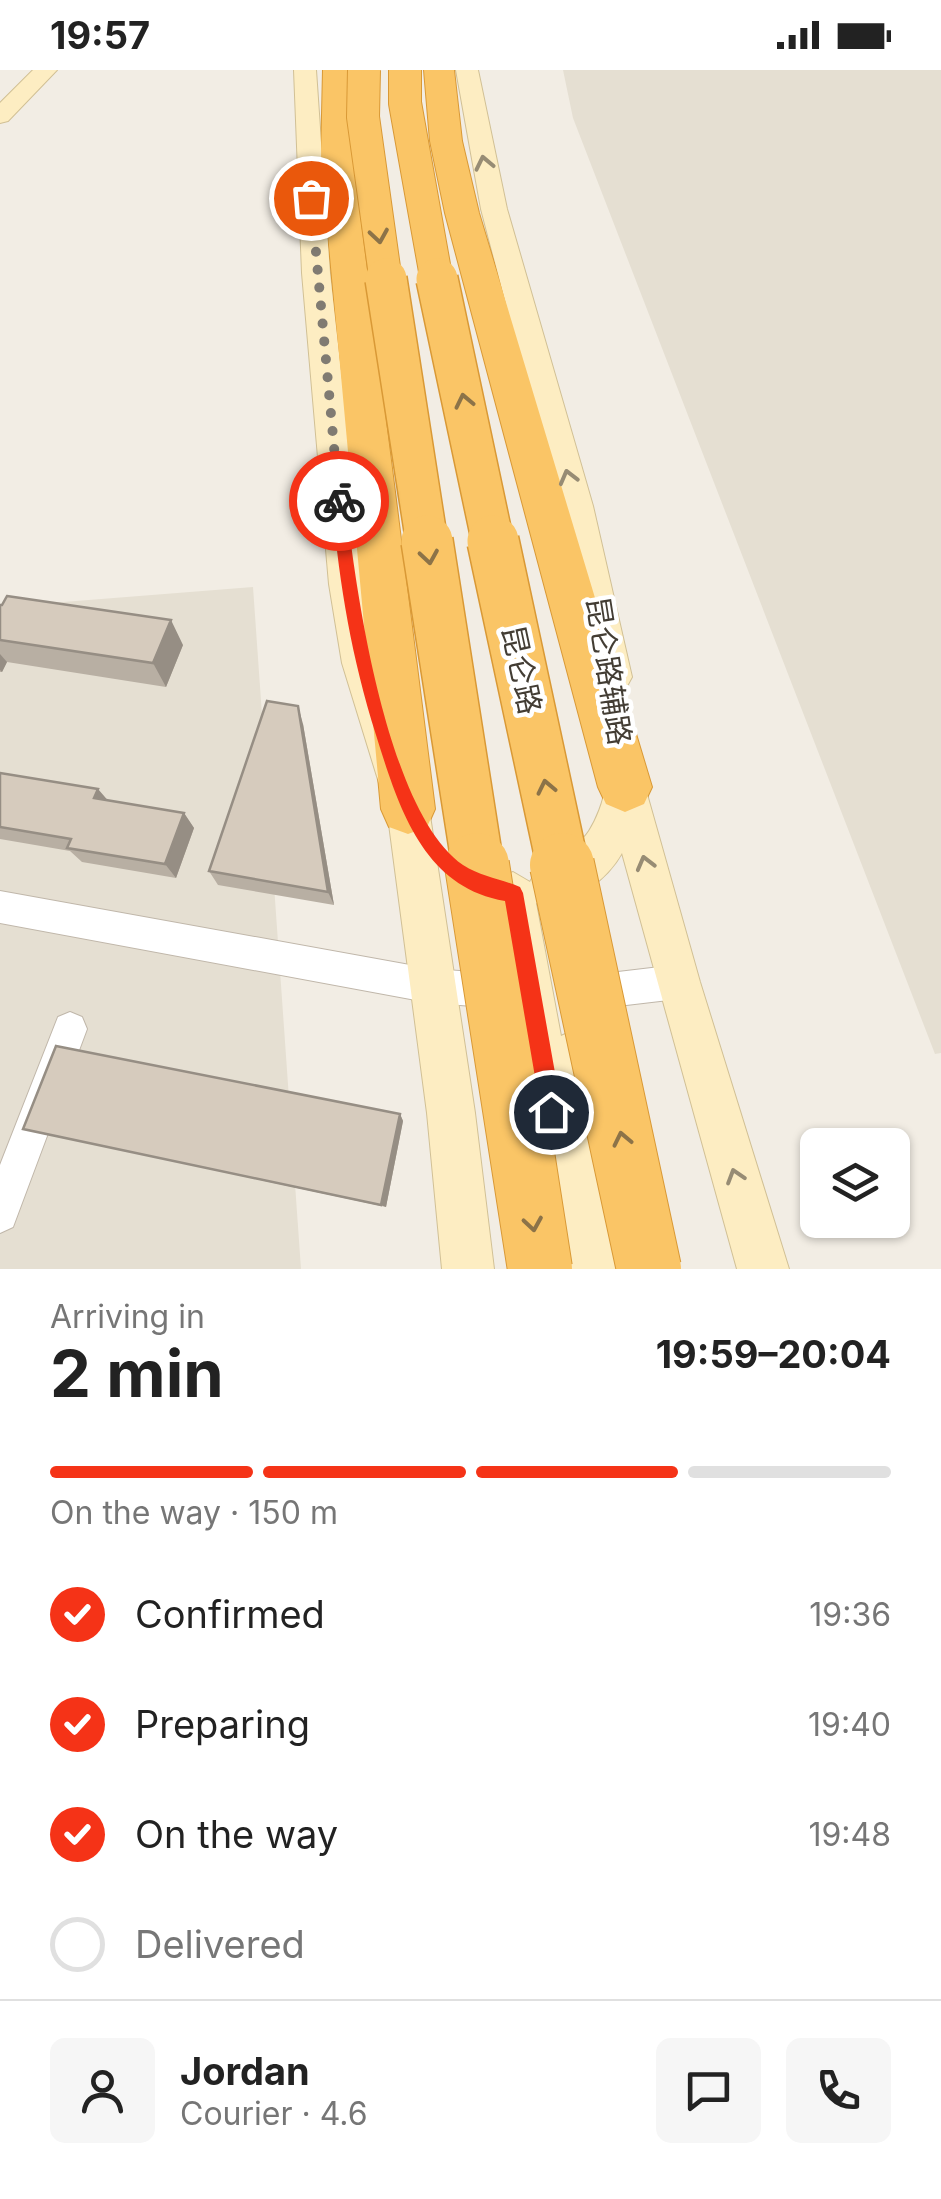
<!DOCTYPE html>
<html lang="en">
<head>
<meta charset="utf-8">
<style>
	body { margin:0; font-family:Inter,"Noto Sans SC",sans-serif; background:#f6f6f6; color:#222; height:100vh; display:flex; flex-direction:column; font-size:38px; white-space:nowrap }
	* { box-sizing:border-box; margin:0 }
	p { font-size:32px; color:#767676 }
	.icon { flex:none; width:55px; height:55px; fill:none; stroke:currentColor; stroke-width:2; stroke-linecap:round; stroke-linejoin:round }
	.map { position:relative; height:1199px; overflow:hidden }
	.sheet { display:flex; flex-direction:column; background:#fff; flex:1 }
	.sheet>* { flex:none }
	.tools { position:absolute; left:800px; top:1058px; display:grid; gap:20px }
	.tools a { display:grid; place-items:center; width:110px; height:110px; border-radius:15px; background:#fff; box-shadow:0 2px 8px #0004; font-size:50px }
	.pin { position:absolute; display:grid; place-items:center; width:85px; height:85px; color:#fff; margin:-42px; border:5px solid #fff; border-radius:50%; box-shadow:0 2px 10px #0007 }
	.courier { position:absolute; display:grid; place-items:center; width:100px; height:100px; margin:-50px; border:8px solid #f53317; border-radius:50%; background:#fff; color:#222; box-shadow:0 2px 12px #0007 }
	.overview em { font-style:normal; font-weight:700 }
	.overview div { display:flex; flex-direction:column-reverse }
	.overview { display:flex; align-items:center; justify-content:space-between; height:170px; padding:0 50px }
	h1 { font-size:65px; font-weight:700; line-height:75px }
	.bar { display:grid; grid-template-columns:repeat(4,1fr); gap:15px 10px; align-content:center; height:120px; padding:0 50px }
	.bar i { height:12px; border-radius:8px; background:#e0e0e0 }
	.bar .on { background:#f53317 }
	.bar p { grid-column:span 4 }
	.line { display:flex; align-items:center; gap:25px; padding:0 50px; border-top:2px solid #e0e0e0 }
	.line div { flex:1 }
	.round { display:grid; place-items:center; flex:none; width:105px; height:105px; border-radius:15px; background:#f6f6f6 }
	ol { padding:0 50px; list-style:none }
	li { display:flex; align-items:center; gap:30px; height:110px }
	li p { margin-inline-start:auto }
	li .icon { padding:10px; border-radius:50%; background:#f53317; color:#fff; stroke-width:4 }
	li:last-child { color:#767676 }
	li i { width:55px; height:55px; border:5px solid #e0e0e0; border-radius:50% }
	.status { display:flex; justify-content:space-between; align-items:center; height:70px; padding:0 50px; background:#fff; direction:ltr }
	.status svg { height:28px; fill:currentColor }
	.map>svg:first-child { display:block }
	.residential { fill:#e5dfd2 }
	.lines { fill:none; stroke-linecap:round; stroke-linejoin:round }
	.street-casing { stroke:#c0b7aa; stroke-width:2 }
	.secondary-casing { stroke:#d1c095; stroke-width:2 }
	.highway-casing { stroke:#d99936; stroke-width:2 }
	.street { fill:#fff; fill-rule:evenodd }
	.secondary { fill:#fdedc2; fill-rule:evenodd }
	.highway { fill:#fac566; fill-rule:evenodd }
	.highway-bridge-far3-casing { stroke:#d99936; stroke-width:34; stroke-linecap:butt }
	.highway-bridge-far2-casing { stroke:#d99936; stroke-width:44; stroke-linecap:butt }
	.highway-bridge-far1-casing { stroke:#d99936; stroke-width:54; stroke-linecap:butt }
	.highway-bridge-casing { stroke:#d99936; stroke-width:66; stroke-linecap:butt }
	.highway-bridge-far3 { stroke:#fac566; stroke-width:32 }
	.highway-bridge-far2 { stroke:#fac566; stroke-width:41 }
	.highway-bridge-far1 { stroke:#fac566; stroke-width:51 }
	.highway-bridge { stroke:#fac566; stroke-width:64 }
	.wall { fill:#b8afa3 }
	.shaded-wall { fill:#968e84 }
	.building { fill:#d6cbbd; stroke:#968e84; stroke-width:2.5 }
	.oneway { stroke:#978c74 }
	.oneway2 { stroke:#8c7348 }
	.route { fill:#f53317 }
	.done { stroke:#807b72; stroke-width:10; stroke-dasharray:0 18 }
	.labels { text-anchor:middle; stroke-width:9; stroke-linejoin:round; paint-order:stroke }
	.street-label { font-size:30px; fill:#433d34; stroke:#fff }
</style>
</head>
<body>
<div class="status"><b>19:57</b><svg viewBox="0 0 49 12"><path d="M0 12V9h3v3zM5 12V6h3v6zM10 12V3h3v9zM15 12V0h3v12zM26 1h20v11H26zM47 4h2v5h-2z"/></svg></div>
<div class="map">
<svg width="941" height="1199" viewBox="0 0 941 1199">
	<rect width="100%" height="100%" fill="#f2ede4"/>
	<path class="residential" d="M563,0H941V983L935,984L573,48Z
		M253,517L301,1199H0V537Z"/>
	<g class="lines">
		<defs>
			<path id="street" d="M0,821L432,899L501,904L513,909L518,921L513,933L501,938L432,933L0,853Z
				M677,895L689,900L694,912L689,924L677,929L584,940L572,935L567,923L572,911L584,906Z
				M70,942L82,947L87,959L13,1157L0,1163V1095L58,947Z"/>
			<path id="secondary" d="M33,0H57L8,51L0,53V33Z
				M294,0H316L330,203L365,514L380,593L429,739L475,1043L494,1199H442L427,1043L387,739L342,593L329,514L302,203Z
				M456,0H478L507,139L593,436L632,607L626,618L613,623L600,618L594,607L559,436L481,139Z
				M622,673L636,678L645,717L700,912L789,1199H737L622,783C605,813 579,826 549,838L536,833L561,966L572,961L589,968L596,985L639,1199H553L491,823L498,808L513,802L530,812C538,793 574,784 589,761C596,750 604,731 605,717C606,701 601,693 608,678Z"/>
			<path id="highway" d="M323,0H353V89L435,739L427,757L408,764L389,757L381,739L321,89Z
				M424,0H454L462,71L479,143L652,717L644,734L625,742L606,734L598,717L445,143L430,71Z"/>
		</defs>
		<use href="#street" class="street-casing"/>
		<use href="#secondary" class="secondary-casing"/>
		<use href="#highway" class="highway-casing"/>
		<use href="#street" class="street"/>
		<use href="#secondary" class="secondary"/>
		<use href="#highway" class="highway"/>
		<defs>
			<path id="highway-bridge-far3" d="M364,0L363,47L386,212
				M405,0V33L437,212"/>
			<path id="highway-bridge-far2" d="M386,209L427,473
				M437,209L493,473"/>
			<path id="highway-bridge-far1" d="M427,471L478,797
				M493,471L563,797"/>
			<path id="highway-bridge" d="M477,795L540,1199
				M562,795L649,1199"/>
		</defs>
		<use href="#highway-bridge-far3" class="highway-bridge-far3-casing"/>
		<use href="#highway-bridge-far2" class="highway-bridge-far2-casing"/>
		<use href="#highway-bridge-far1" class="highway-bridge-far1-casing"/>
		<use href="#highway-bridge" class="highway-bridge-casing"/>
		<use href="#highway-bridge-far3" class="highway-bridge-far3"/>
		<use href="#highway-bridge-far2" class="highway-bridge-far2"/>
		<use href="#highway-bridge-far1" class="highway-bridge-far1"/>
		<use href="#highway-bridge" class="highway-bridge"/>
	</g>
	<path class="wall" d="M0,535L183,575L166,617L7,592L2,602H0Z
		M303,654L334,835L218,815L209,801Z
		M0,703L108,730L184,743L194,758L176,808L82,792L70,781L0,769Z
		M400,1044L403,1051L386,1137L23,1059Z"/>
	<path class="shaded-wall" d="M171,550L183,575L166,617L153,593Z
		M0,584L7,592L2,602L0,600Z
		M298,636L303,654L334,835L328,822Z
		M98,719L111,734L94,728Z
		M184,743L194,758L176,808L165,794Z
		M400,1044L403,1051L386,1137L381,1135Z"/>
	<path class="building" d="M7,526L171,550L153,593L0,570V535H2Z
		M267,631L298,636L328,822L209,801Z
		M0,703L98,719L94,728L184,743L165,794L67,778L71,769L0,757Z
		M56,976L400,1044L381,1135L23,1059Z"/>
	<defs><path id="oneway-chevron" d="M-2-3.5L2.5 0L-2 3.5" fill="none" stroke-width="1.6" stroke-linecap="round" stroke-linejoin="round" transform="scale(2.5)"/></defs>
	<g class="oneway">
		<use href="#oneway-chevron" transform="translate(484 93) rotate(-102)"/>
		<use href="#oneway-chevron" transform="translate(568 407) rotate(-105)"/>
		<use href="#oneway-chevron" transform="translate(645 793) rotate(-105)"/>
		<use href="#oneway-chevron" transform="translate(735 1106) rotate(-107)"/>
	</g>
	<g class="oneway2">
		<use href="#oneway-chevron" transform="translate(379 166) rotate(81)"/>
		<use href="#oneway-chevron" transform="translate(464 331) rotate(-102)"/>
		<use href="#oneway-chevron" transform="translate(429 487) rotate(81)"/>
		<use href="#oneway-chevron" transform="translate(546 717) rotate(-102)"/>
		<use href="#oneway-chevron" transform="translate(622 1069) rotate(-102)"/>
		<use href="#oneway-chevron" transform="translate(533 1154) rotate(81)"/>
	</g>
	<path class="route" d="M339,425L346,431C355,519 387,743 463,795C482,807 501,809 520,817L523,823L562,1042L559,1049L551,1052L544,1049L541,1042L505,831C422,817 398,735 376,665C351,585 339,513 332,431Z"/>
	<g class="lines">
		<path class="done" d="M311,128L339,431"/>
	</g>
	<g class="labels">
		<g class="street-label">
			<text transform="translate(521 600) rotate(78)" y="10">昆仑路</text>
			<text transform="translate(608 601) rotate(81)" y="10">昆仑路辅路</text>
		</g>
	</g>
</svg>
<div class="tools">
<a><svg class="icon" aria-label="layers" viewBox="0 0 24 24"><path d="M12 4l9 5-9 5-9-5zM3 14l9 5 9-5"/></svg></a>
</div>
<div class="pin" style="left:311px;top:128px;background:#ea580c"><svg class="icon" aria-label="bag" viewBox="0 0 24 24"><path d="M5 8h14l-1 12H6zM9 8a3 3 0 0 1 6 0"/></svg></div>
<div class="pin" style="left:551px;top:1042px;background:#1f2937"><svg class="icon" aria-label="home" viewBox="0 0 24 24"><path d="M3 11l9-7 9 7M6 9v11h12V9"/></svg></div>
<div class="courier" style="left:339px;top:431px"><svg class="icon" aria-label="bike" viewBox="0 0 24 24"><circle cx="6" cy="16" r="4"/><circle cx="18" cy="16" r="4"/><path d="M6 16l4-8h5l3 8M10 8l3 8H6M13 5h3"/></svg></div>
</div>
<section class="sheet">
<div class="overview"><div><h1>2 min</h1><p>Arriving in</p></div><em>19:59–20:04</em></div>
<div class="bar"><i class="on"></i><i class="on"></i><i class="on"></i><i></i><p>On the way · 150 m</p></div>
<ol>
<li><svg class="icon" aria-label="check" viewBox="0 0 24 24"><path d="M5 12l5 5 9-10"/></svg>Confirmed<p>19:36</p></li>
<li><svg class="icon" aria-label="check" viewBox="0 0 24 24"><path d="M5 12l5 5 9-10"/></svg>Preparing<p>19:40</p></li>
<li><svg class="icon" aria-label="check" viewBox="0 0 24 24"><path d="M5 12l5 5 9-10"/></svg>On the way<p>19:48</p></li>
<li><i></i>Delivered</li>
</ol>
<div class="line" style="height:180px"><a class="round"><svg class="icon" aria-label="person" viewBox="0 0 24 24"><circle cx="12" cy="8" r="4"/><path d="M4 21q1-7 8-7t8 7"/></svg></a><div><b>Jordan</b><p>Courier · 4.6</p></div><a class="round"><svg class="icon" aria-label="chat" viewBox="0 0 24 24"><path d="M4 5h16v11H9l-5 4z"/></svg></a><a class="round"><svg class="icon" aria-label="phone" viewBox="0 0 24 24"><path d="M5 4h4l2 5-3 2q2 4 5 5l2-3 5 2v4C11 20 4 13 5 4z"/></svg></a></div>
</section>
</body>
</html>
